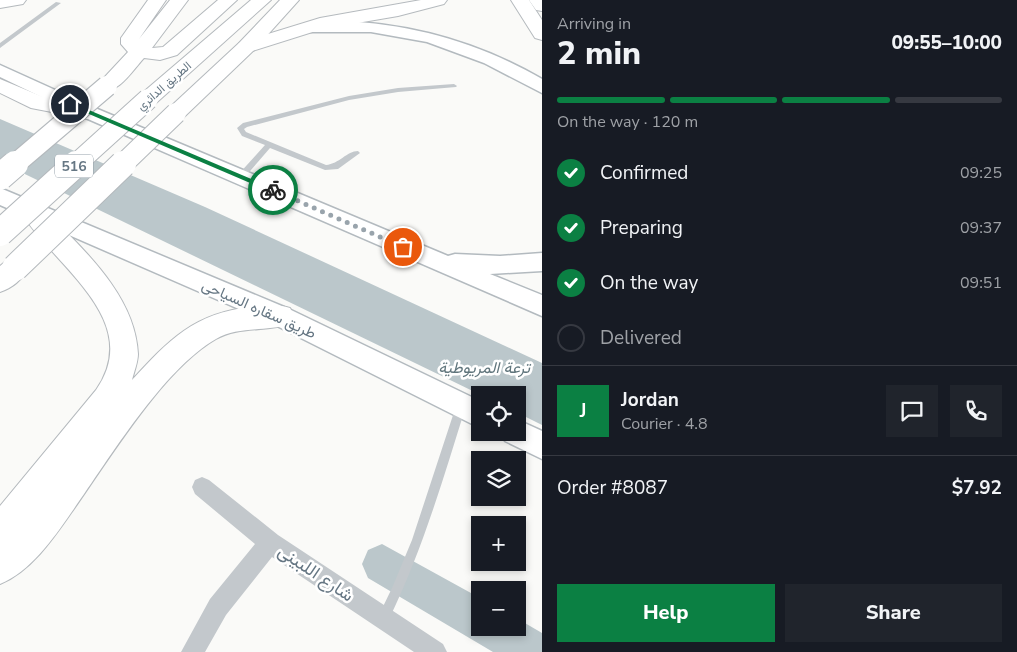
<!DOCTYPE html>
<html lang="en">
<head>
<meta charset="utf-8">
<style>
	body { margin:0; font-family:"Nunito Sans",Vazirmatn,sans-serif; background:#20242c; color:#f1f3f6; height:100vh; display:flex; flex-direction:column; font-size:19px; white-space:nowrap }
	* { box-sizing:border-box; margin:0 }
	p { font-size:16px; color:#9ea1a6 }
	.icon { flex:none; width:28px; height:28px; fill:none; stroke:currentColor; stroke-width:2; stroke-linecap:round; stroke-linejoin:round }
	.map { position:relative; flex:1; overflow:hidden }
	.panel { display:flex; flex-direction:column; background:#171b24; width:475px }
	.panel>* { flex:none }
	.controls { position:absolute; left:471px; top:386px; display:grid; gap:10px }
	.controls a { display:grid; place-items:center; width:55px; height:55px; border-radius:0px; background:#171b24; box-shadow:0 2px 8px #0003; font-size:25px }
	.pin { position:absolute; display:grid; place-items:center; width:42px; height:42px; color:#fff; margin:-21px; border:2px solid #fff; border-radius:50%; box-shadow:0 1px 5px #0007 }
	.courier { position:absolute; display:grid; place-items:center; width:50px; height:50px; margin:-25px; border:4px solid #0b8043; border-radius:50%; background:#fff; color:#222; box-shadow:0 1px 6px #0007 }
	.head em { font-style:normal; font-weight:800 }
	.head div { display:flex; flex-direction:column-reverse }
	.head { display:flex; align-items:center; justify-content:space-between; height:85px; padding:0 15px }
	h1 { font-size:32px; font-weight:800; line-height:38px }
	.bar { display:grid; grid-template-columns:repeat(4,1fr); gap:8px 5px; align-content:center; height:60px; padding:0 15px }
	.bar i { height:6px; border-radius:4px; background:#363941 }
	.bar .selected { background:#0b8043 }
	.bar p { grid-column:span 4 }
	.line { display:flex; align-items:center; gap:12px; padding:0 15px; border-top:1px solid #363941 }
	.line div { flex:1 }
	.round { display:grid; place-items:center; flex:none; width:52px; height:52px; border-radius:0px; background:#20242c }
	ol { padding:0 15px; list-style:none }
	li { display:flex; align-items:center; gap:15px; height:55px }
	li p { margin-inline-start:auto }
	li .icon { padding:5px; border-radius:50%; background:#0b8043; color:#fff; stroke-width:4 }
	li:last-child { color:#9ea1a6 }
	li i { width:28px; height:28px; border:2px solid #363941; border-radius:50% }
	.primary-button { display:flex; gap:10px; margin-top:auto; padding:10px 15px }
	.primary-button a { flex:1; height:58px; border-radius:0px; background:#0b8043; color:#fff; font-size:20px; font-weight:800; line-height:58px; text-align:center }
	.primary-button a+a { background:#20242c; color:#f1f3f6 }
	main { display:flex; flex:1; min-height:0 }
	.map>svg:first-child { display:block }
	.water { fill:#bbc7cb }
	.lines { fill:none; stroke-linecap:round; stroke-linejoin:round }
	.river { fill:#bbc7cb; fill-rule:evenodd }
	.secondary-casing { stroke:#b3babf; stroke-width:3 }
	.primary-casing { stroke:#b5babe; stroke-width:2 }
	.highway-casing { stroke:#b4b9bd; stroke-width:2 }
	.lane { fill:#c3c8cc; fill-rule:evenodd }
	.street { fill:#c3c8cc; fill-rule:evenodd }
	.secondary { fill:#fff; fill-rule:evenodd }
	.primary { fill:#fff; fill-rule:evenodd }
	.highway { fill:#fff; fill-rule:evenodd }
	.highway-bridge-far1-casing { stroke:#b4b9bd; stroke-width:22; stroke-linecap:butt }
	.highway-bridge-casing { stroke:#b4b9bd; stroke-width:28; stroke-linecap:butt }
	.highway-bridge-far1 { stroke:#fff; stroke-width:20 }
	.highway-bridge { stroke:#fff; stroke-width:26 }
	.route { fill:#0b8043 }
	.done { stroke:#99a4ac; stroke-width:5; stroke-dasharray:0 9 }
	.labels { text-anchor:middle; stroke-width:5; stroke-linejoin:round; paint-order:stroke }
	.far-street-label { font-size:12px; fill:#657683; stroke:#fff }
	.shield { fill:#fff; stroke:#939fa8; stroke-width:1 }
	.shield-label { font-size:14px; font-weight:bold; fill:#657683 }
	.street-label { font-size:15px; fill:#657683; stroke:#fff }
	.water-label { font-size:16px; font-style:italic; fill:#60757c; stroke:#fff }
	.near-street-label { font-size:18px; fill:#657683; stroke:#fff }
</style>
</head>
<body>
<main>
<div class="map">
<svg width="542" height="652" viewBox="0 0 542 652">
	<rect width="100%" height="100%" fill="#fafaf8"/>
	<path class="water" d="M0,119L205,207L542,363V425L518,413V395H481L0,162Z"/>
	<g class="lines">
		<path class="river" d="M382,544L480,598V628H518V619L542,633V652H493L368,578L362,564L368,550Z"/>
		<defs>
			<path id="secondary" d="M342,21C413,24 480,43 542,79V93L484,63L427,42L371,32H307L305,28L307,24Z
				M0,65L95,108L448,256L455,254L500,256L542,253V271L490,274L542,295V316L81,116L0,77Z
				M0,188L289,309L480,401V428L271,323L0,205Z
				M518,420L542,431V459L505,441L501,432H518Z"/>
			<path id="primary" d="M421,0H447L444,4L398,16L322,29L246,53L239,51L237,47L239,43L320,18Z
				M511,0H529L542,20V40L535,38Z"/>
			<path id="highway" d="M0,0H26L23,4L0,8Z
				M148,0H166L139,39L170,0H188L152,48L163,47L218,0H237L177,55L160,60L144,58C132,71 118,95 100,90L97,86L100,82L128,52L121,44V38Z
				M251,0H271L155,104L148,105L141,104L138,99L141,94Z
				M280,0H299L253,51L183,118L176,120L169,118L166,113L169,108L239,43Z
				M529,0H542V11L536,10Z
				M0,79L43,97L95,107L98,112L95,117L88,119L31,108L0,93Z
				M33,203L41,206C80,247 135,293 138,354C138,362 134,372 132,380C169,340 194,313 251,307C265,306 277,304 290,308L294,316L290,324C266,332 238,326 216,339C162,370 108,461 71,513C53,539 30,572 0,584V506L96,390C146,319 51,264 21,212L25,206Z
				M15,258L24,261L28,268C22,280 12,288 0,292V266L6,261Z"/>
		</defs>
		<use href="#secondary" class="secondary-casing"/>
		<use href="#primary" class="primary-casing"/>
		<use href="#highway" class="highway-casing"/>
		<path class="lane" d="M56,2L61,3L0,48V43Z
			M454,84L457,86L456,87L398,92L349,100L247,127L244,129L246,132L326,165C339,164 347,151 358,151L360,153L338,169L325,170L270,148L244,178L241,179L237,176L265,145L242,136L237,128L243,123L349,96L398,88Z
			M461,402L464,403L466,406C443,479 422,552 388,621L384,623L380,621L378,617L392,588L412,540L456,406L458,403Z"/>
		<path class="street" d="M202,477L209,480L278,535L443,644L447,652H414L272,557L226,615L205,652H181L210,599L255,544L195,494L192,487L195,480Z"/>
		<use href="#secondary" class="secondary"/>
		<use href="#primary" class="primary"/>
		<use href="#highway" class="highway"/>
		<defs>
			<path id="highway-bridge-far1" d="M13,166L107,86
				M74,166L148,99
				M121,166L176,113"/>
			<path id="highway-bridge" d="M0,177L15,164
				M0,233L76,164
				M15,268L123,164"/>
		</defs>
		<use href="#highway-bridge-far1" class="highway-bridge-far1-casing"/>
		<use href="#highway-bridge" class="highway-bridge-casing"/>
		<use href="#highway-bridge-far1" class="highway-bridge-far1"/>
		<use href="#highway-bridge" class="highway-bridge"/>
	</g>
	<path class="route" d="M70,102L275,189L276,190L271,192L68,105Z"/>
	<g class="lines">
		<path class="done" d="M273,190L403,247"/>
	</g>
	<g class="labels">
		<g class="far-street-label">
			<text transform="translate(164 86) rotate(-41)" y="4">الطريق الدائري</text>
		</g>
		<rect class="shield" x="55" y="154.5" width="38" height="23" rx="4"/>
		<g class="shield-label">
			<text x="74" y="171">516</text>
		</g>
		<g class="street-label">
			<text transform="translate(259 309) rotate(24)" y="5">طريق سقاره السياحى</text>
		</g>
		<g class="water-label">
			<text x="484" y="373">ترعة المريوطية</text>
		</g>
		<g class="near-street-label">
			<text transform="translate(316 573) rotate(34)" y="6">شارع اللبينى</text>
		</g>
	</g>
</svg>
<div class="controls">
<a><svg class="icon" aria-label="locate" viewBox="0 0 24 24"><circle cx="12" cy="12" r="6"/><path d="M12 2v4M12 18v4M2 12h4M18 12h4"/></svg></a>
<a><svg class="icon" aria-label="layers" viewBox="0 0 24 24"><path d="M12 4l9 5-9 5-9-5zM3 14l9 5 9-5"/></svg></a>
<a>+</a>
<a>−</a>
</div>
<div class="pin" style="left:403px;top:247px;background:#ea580c"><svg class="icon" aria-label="bag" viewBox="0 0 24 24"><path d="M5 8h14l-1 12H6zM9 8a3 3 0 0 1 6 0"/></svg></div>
<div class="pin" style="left:70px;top:104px;background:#1f2937"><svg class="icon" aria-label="home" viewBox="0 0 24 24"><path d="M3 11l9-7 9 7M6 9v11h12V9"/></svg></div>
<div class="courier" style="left:273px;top:190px"><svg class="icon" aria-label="bike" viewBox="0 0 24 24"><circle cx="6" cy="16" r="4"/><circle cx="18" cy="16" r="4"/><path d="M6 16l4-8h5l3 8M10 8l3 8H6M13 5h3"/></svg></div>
</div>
<section class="panel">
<div class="head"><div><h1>2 min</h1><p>Arriving in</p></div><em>09:55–10:00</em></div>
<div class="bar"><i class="selected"></i><i class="selected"></i><i class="selected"></i><i></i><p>On the way · 120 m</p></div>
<ol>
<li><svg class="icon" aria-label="check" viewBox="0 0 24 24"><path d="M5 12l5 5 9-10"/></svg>Confirmed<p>09:25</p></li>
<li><svg class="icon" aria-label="check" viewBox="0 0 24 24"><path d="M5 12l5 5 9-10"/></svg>Preparing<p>09:37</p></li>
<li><svg class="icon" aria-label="check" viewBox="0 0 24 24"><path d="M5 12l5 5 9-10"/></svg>On the way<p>09:51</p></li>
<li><i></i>Delivered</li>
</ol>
<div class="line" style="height:90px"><b class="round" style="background:#0b8043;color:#fff">J</b><div><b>Jordan</b><p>Courier · 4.8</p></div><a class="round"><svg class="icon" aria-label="chat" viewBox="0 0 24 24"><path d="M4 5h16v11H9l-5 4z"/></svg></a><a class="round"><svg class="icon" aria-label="phone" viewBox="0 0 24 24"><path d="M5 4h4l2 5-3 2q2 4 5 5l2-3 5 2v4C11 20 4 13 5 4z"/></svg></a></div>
<div class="line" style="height:65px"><div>Order #8087</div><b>$7.92</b></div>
<div class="primary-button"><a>Help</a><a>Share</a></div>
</section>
</main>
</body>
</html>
